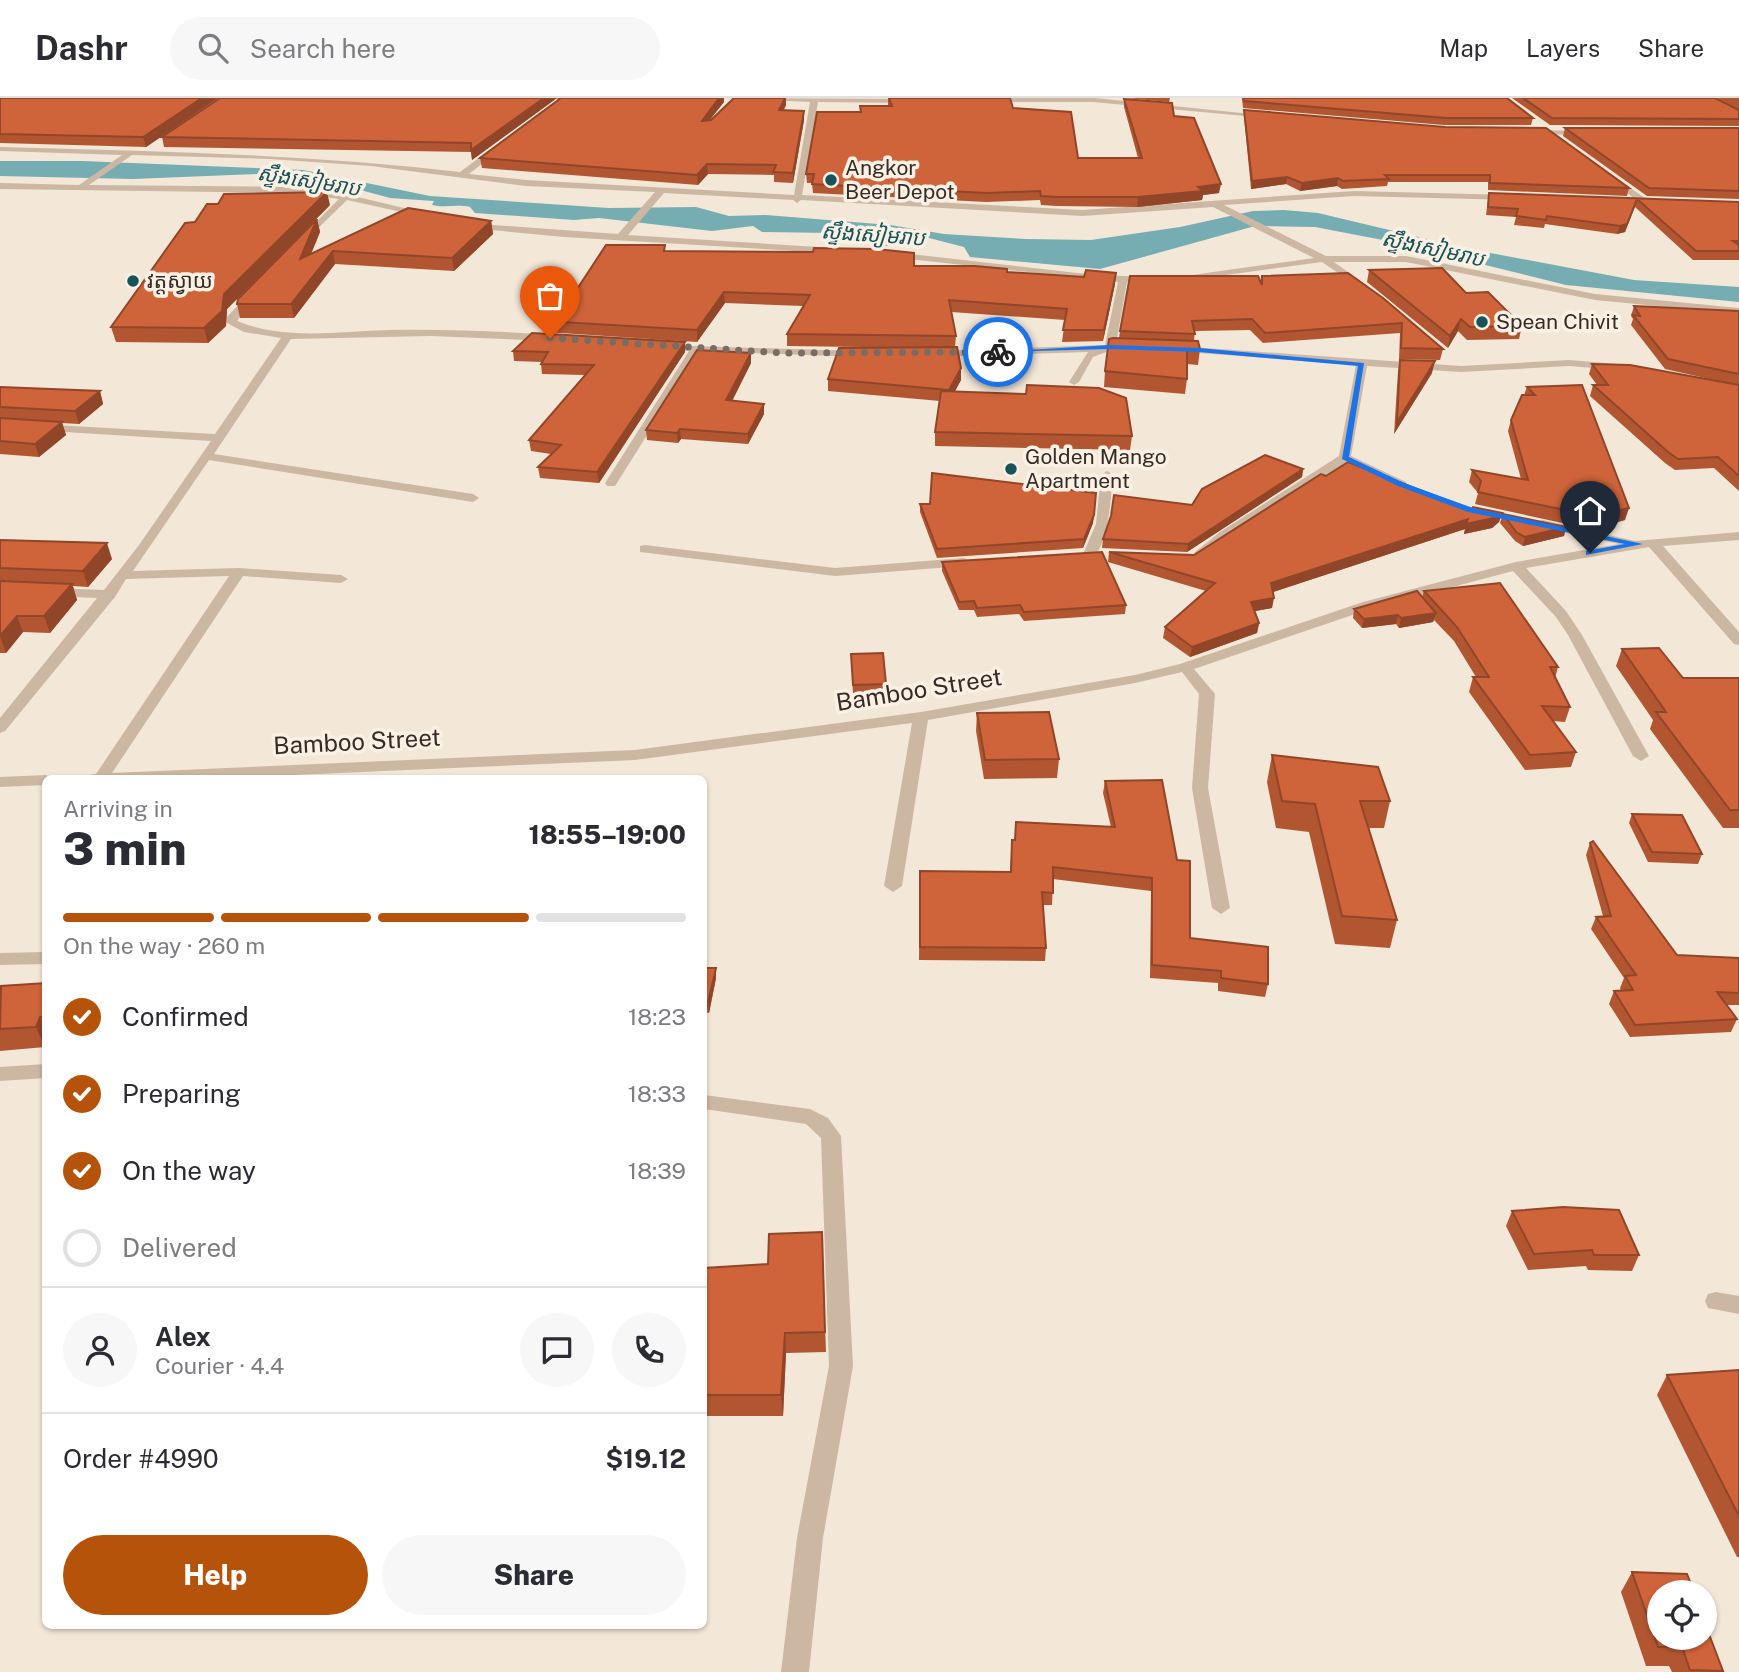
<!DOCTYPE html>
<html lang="en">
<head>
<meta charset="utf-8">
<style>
	body { margin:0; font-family:"Public Sans","Noto Sans Khmer",sans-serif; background:#f7f7f7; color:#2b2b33; height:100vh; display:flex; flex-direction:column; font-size:26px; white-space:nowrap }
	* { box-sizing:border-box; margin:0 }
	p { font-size:23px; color:#7c7c81 }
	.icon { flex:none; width:38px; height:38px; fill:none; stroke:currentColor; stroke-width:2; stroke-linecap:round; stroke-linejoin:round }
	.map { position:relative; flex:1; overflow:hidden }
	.panel { position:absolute; left:42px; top:677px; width:665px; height:854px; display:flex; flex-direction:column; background:#fff; border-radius:10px; box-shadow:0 2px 5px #0004 }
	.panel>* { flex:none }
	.fabs { position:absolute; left:1647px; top:1482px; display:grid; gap:14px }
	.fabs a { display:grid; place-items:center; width:70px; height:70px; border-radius:50%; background:#fff; box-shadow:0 2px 5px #0004; font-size:35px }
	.pin { position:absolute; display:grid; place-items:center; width:60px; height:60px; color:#fff; margin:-72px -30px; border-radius:50% 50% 50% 0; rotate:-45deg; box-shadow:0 0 7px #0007 }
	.pin .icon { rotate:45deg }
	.courier { position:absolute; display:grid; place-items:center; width:70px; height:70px; margin:-35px; border:5px solid #1a73e8; border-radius:50%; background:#fff; color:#222; box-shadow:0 2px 9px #0007 }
	.summary em { font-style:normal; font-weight:800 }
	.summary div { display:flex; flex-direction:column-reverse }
	.summary { display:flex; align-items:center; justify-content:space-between; height:119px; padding:0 21px }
	h1 { font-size:46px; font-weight:800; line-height:52px }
	.bar { display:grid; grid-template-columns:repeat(4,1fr); gap:10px 7px; align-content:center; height:84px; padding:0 21px }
	.bar i { height:9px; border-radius:5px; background:#e1e1e2 }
	.bar .on { background:#b45309 }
	.bar p { grid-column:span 4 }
	.line { display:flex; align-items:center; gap:18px; padding:0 21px; border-top:2px solid #e1e1e2 }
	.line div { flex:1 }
	.round { display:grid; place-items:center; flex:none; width:74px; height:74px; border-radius:37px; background:#f7f7f7 }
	ol { padding:0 21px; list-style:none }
	li { display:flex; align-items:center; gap:21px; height:77px }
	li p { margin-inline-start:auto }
	li .icon { padding:7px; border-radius:50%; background:#b45309; color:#fff; stroke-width:4 }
	li:last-child { color:#7c7c81 }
	li i { width:38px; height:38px; border:4px solid #e1e1e2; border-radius:50% }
	.action { display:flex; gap:14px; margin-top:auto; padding:14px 21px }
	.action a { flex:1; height:80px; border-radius:42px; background:#b45309; color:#fff; font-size:28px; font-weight:800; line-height:80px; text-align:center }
	.action a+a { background:#f7f7f7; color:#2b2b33 }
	header { display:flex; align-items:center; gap:42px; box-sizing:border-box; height:98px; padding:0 35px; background:#fff; border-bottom:2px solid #e1e1e2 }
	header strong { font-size:33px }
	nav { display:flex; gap:38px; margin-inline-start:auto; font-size:24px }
	.search { width:490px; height:63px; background:#f7f7f7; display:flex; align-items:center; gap:18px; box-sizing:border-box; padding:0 24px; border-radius:38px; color:#7c7c81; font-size:26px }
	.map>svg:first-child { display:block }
	.water { fill:#75adb2 }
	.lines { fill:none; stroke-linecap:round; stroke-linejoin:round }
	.minor { fill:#ccb7a3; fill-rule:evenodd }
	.wall { fill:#b25632 }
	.shaded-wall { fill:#914629 }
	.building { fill:#cf643a; stroke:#914629; stroke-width:2 }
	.route { fill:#1a73e8 }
	.done { stroke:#786d64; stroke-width:7; stroke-dasharray:0 12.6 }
	.poi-dot { fill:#18535a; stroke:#faf1e4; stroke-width:2.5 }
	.labels { text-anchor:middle; stroke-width:7; stroke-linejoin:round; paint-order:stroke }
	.far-poi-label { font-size:21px; fill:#362b26; stroke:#faf1e4; text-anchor:start }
	.far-water-label { font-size:21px; font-style:italic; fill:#18535a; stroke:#faf1e4 }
	.street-label { font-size:24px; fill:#362b26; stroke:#faf1e4 }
</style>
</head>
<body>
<header>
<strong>Dashr</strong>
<div class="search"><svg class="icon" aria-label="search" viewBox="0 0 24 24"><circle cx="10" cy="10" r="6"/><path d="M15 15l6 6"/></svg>Search here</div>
<nav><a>Map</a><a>Layers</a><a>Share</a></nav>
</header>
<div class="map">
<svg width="1739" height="1574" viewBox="0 0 1739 1574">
	<rect width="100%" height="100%" fill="#f3e7d8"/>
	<path class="water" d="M0,63H82L303,72L430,98L609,110L696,109L729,118L766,117L890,127L944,136L1025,141L1091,142L1180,129L1253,113L1284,112L1318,115L1469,151L1634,182L1739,189V204L1566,187L1388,143L1315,129L1255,128L1100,171L970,159L964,149L929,140L908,139L887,148L851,143L834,135L762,134L753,128L712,133L599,120L574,122L475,115L470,109C456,106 446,110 432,107L434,103L390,100L353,90L257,76L133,81L0,78Z"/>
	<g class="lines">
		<path class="minor" d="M721,0L913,1L910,5L818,4L802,97L1082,112L1354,93L1512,97L1515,102L1354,98L1224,107L1326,158H1406L1595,196L1739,210V216L1595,202L1406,164H1334L1366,187L1368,189L1363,192L1322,164L1182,183V179L1185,178L1314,160L1213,109L1082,118L801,102L797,105L793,102L664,95L628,137L850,151L852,153L847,156L564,139L470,130L467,125L618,136L655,94L526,88L371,68L270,61L132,57L89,87L297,89L345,96L429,116V120L347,102L304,144L301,143V139L339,101L297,95L0,91V85L79,87L122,57L0,53V49C154,53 307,56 460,74L543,12L546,16L469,76L526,82L794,97L810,4Z
			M986,0H1095L1271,18L1267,20L1093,4H987L983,2Z
			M1528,32L1588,33L1592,35L1588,37L1525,36Z
			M1611,77L1648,102V106H1642L1608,81Z
			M893,154L1095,177L1154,179L1159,182L1154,185L1127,184L1116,246L1135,247V251L1109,253L1093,259L1079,284L1074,287L1069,284L1088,254L936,259L931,256L936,253L1105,247L1118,184L890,159V155Z
			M253,191L258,194L237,223C285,243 339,233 390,232C444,231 497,233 551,237L556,240L551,243L431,238L291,241L214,356L473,396L479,400L473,404L209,362L133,473L239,470L341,477L348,481L341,485L243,478L112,675L635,652L921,614L1135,577L1180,566L1363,504L1516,464L1619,446L1538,429V423L1543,422L1635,443L1739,434V442L1663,448L1739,534V547L1734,546L1649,449L1526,470L1566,513L1582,537L1649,658L1641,663L1633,658L1568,537L1556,519L1513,473L1373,510L1194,571L1215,596L1208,690L1230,810L1221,816L1212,810L1192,690L1199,596L1182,574L1135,585L928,622L902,788L893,794L884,788L912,625L635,662L203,681H79L81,678L96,676L229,478L126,481L115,499L5,633L0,635V620L97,500L51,498L44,494L51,490L104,492L139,447L211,343L0,330V324L215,336L281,240L244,234L227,225V219Z
			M659,247L859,253L864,256L859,259L700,253L615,388H607L605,385L689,253L663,252L659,251Z
			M1177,248L1461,268L1569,262L1617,266L1622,269L1617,272L1569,268L1461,274L1367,268L1351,358L1406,384V390H1398L1346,365L1200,461L1193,457L1195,454L1220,434L1339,358L1356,267L1173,253V249Z
			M1107,373L1113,377C1111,396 1109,453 1090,460L1083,456L1096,426L1101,377Z
			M645,447L835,470L964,460L971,464L964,468L835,478L640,454V448Z
			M46,677L53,681H46V687L0,689V679Z
			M46,854V866L0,867V855Z
			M46,966V980L0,983V969Z
			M704,997L810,1011L828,1020L841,1038L853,1268L823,1440L809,1574H781L797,1440L829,1268L821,1040L806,1026L704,1011Z
			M1716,1194L1739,1198V1216L1708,1210L1705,1203L1708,1196Z"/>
	</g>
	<path class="wall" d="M0,0H218L146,49L0,45Z
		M220,0H724V4L709,22L786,7L783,13L804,22L793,85L774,84V77L708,76L698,87L482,70L480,60L558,2L557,0L472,62L471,54L164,49L162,39Z
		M888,0L1013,10L1078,60H1138L1124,9V1L1174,18L1219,95L1203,97L1202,102L1137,109L1057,108L1041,107L1040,102L986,104L813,95L812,85H807L806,76L860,14V8H888Z
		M1126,0H1170L1169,4Z
		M1242,0H1507L1533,20L1531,27H1444L1243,10Z
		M1512,0H1715L1739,12V28L1550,27Z
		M1717,0H1739V12Z
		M1244,12L1629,90L1627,98L1488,92V84H1388L1387,88L1342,91L1337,88L1300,93L1286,86L1251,91L1244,19Z
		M1565,30H1739V101L1647,98L1563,38Z
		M1489,95L1739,104V162H1693L1635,109L1625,134L1617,136L1545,126L1544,130L1514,127L1516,119L1486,117Z
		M330,107L227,211L226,228L208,245L116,244L111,229Z
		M317,121L320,134L311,156L491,123L493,136L454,173L335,166L294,220H240L237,206Z
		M666,153L1007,174L1115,186L1103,243L1062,244L1065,222L951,214L956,238L955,249L961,282L955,293L1132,338L1130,352L935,348V334L940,303L828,293V281L931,250L787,248V236L803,208L725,205L697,244L545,234L543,223L562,214Z
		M1369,172L1466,195L1522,228L1519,241L1467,242L1458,233L1448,250L1367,184Z
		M1348,175L1443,251L1440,262L1399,261L1400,235L1263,245L1250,232L1195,233L1194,242L1200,251L1198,267L1187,266V281L1185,296L1104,289L1105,273L1119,240L1120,233L1261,185L1262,178Z
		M1634,208L1739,213V393L1714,370L1675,372L1665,365L1590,298L1593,287H1597L1589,276L1592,266L1714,282L1665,271L1631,227L1633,221L1631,218Z
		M513,253L685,254L599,385L540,380L538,369L551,356L531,353L529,342L585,277L542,276L541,266L542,264L514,263Z
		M751,255V265L732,303L764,306V316L748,346L681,341L678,345L647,342L646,332Z
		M1400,262L1432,275L1394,336L1398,273Z
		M1582,287L1625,422L1590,431L1475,406L1478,395L1469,384L1472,372L1521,381L1508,333L1511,322L1524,297L1527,289Z
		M0,289L100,293L103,306L79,326L62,325L66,337L39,359L0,356Z
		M1303,371L1302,379L1187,454L1102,450L1103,441L1192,407Z
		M1326,378L1471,412L1502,415L1499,424L1492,430L1464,436L1465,431L1273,494L1272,510L1255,513L1259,525L1257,535L1190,559L1163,540L1165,529L1206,493L1108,464L1109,454L1194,457Z
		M1096,395L1093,425L1083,450L937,460L920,414V406H930Z
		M1503,416L1566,429L1564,438L1523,448L1515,443L1500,425Z
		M0,442L112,461L88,489L73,488L77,502L50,535L23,534L6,555H0Z
		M942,464L1126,507L1125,516L1024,523L1019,516L977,519L974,512H959L942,473Z
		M1424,493L1558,569L1555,580L1570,609L1565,624L1553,623L1576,654L1571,669L1525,672L1469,594L1473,579H1476L1454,543L1434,522L1433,524L1399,530L1396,526L1362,530L1353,520L1354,511L1422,499Z
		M1622,551L1683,580H1739V730H1723L1650,631L1653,622L1616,568Z
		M851,556L886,586V595L853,596Z
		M977,615L1059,661L1057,680L984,681L976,633Z
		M1272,657L1390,703L1384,730H1369L1397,822L1390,850L1335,846L1309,734L1276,730L1267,684Z
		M1105,683L1190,840L1268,886L1265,899L1218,893V885L1150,880L1151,793L1053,781L1052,807H1043L1046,850L1045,863L919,862L920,773L1010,774L1012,742L1111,729L1103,695Z
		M1632,716L1702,756L1698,766L1648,764L1629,725Z
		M1590,745L1677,857L1739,860V907H1727L1737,921L1731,934L1630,939L1609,906L1614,893H1621L1620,890L1624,880L1591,831L1596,819L1603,818L1586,757Z
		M704,870L716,880L709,915L704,914Z
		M46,885L45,949L0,953V890Z
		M1512,1113L1639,1157L1632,1173L1588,1172L1586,1168L1528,1172L1506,1128Z
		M822,1134L826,1254L786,1255L783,1318H704V1170L768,1166Z
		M1739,1272V1459H1737L1657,1297L1667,1277Z
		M1632,1474L1704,1540L1723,1573L1722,1574H1672L1669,1568H1646L1621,1494Z"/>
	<path class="shaded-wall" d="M202,0H218L146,49L143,39Z
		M544,0H557L472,62L471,52Z
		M719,0H724V4L702,32V23Z
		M785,0H786V7L779,22V12Z
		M804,13V22L793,85V75Z
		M707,66L708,76L698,87L697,77Z
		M1287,79L1286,86L1251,91L1252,83Z
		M1338,80L1337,88L1300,93L1302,85Z
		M1221,86L1219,95L1203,97L1202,102L1137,109L1138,99L1198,89Z
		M327,94L330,107L227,211L226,228L208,245L204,230L224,196Z
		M1637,101L1625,134L1617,136L1620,128Z
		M317,121L320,134L303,175L300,161Z
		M491,123L493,136L454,173L452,160Z
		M333,153L335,166L294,220L291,206Z
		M1116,175L1115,186L1103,243L1104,232Z
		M724,194L725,205L697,244V232Z
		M1461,221L1458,233L1448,250L1450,238Z
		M685,244V254L599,385L597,374Z
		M751,255V265L727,313L726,302Z
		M1435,263L1432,275L1394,336L1397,324Z
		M961,270V282L949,304V292Z
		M100,293L103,306L79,326L75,313Z
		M764,306V316L748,346V336Z
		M62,324L66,337L39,359L35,346Z
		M680,331L681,341L678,345L677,335Z
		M1303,371L1302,379L1187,454L1188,446Z
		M1629,410L1625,422L1590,431L1594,418Z
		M1502,415L1499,424L1492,430L1464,436L1465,431L1270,495L1271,485L1468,421Z
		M1094,417L1093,425L1083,450L1084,441Z
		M1566,429L1564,438L1523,448L1525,439Z
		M107,445L112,461L88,489L83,473Z
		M72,486L77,502L50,535L44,518Z
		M1274,500L1272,510L1250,514L1251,504Z
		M1436,515L1433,524L1399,530L1401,520Z
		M1398,517L1396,526L1362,530L1364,521Z
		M17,518L23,534L6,555L0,538Z
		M1259,525L1257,535L1190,559L1192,549Z
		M716,870V880L709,915L708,904Z
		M40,919L46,932L45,949L36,929Z
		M785,1235L786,1255L783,1318L781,1297Z"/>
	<path class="building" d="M0,0H202L143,39L0,36Z
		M220,0H544L471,52V45L162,39Z
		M561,0H719L702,23L711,22L734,0H785L779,12L804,13L793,75L773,74L776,67L707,66L697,77L480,60Z
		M889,0H1010L1013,10L1071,14L1078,60H1142L1124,1L1172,5L1174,18L1194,20L1221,86L1198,89L1203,93L1138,99H1058L1041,98L1040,93L987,95L812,86L814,76H806L817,14H861L860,8H892Z
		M1243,0H1507L1533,20H1446L1244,3Z
		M1523,0H1715L1739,12V21L1552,20Z
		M1244,12L1445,29L1546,30L1629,90L1490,85V77H1385L1389,81L1343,83L1338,80L1302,85L1287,79L1252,83Z
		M1565,30H1739V93L1649,90Z
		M327,94L224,196L222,213L204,230L111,229L185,125L195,124L207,106H218L224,96Z
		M1489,95L1739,104V143H1733L1739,147V153H1696L1637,101L1627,126L1620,128L1547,118L1546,122L1516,118L1518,111L1488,109Z
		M408,110L491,123L452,160L333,153L291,206H237L238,201L317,121L300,161Z
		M606,147H665L664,153L813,154L814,150L876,151L914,155V168H975L1007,171V174L1084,179L1086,172L1116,175L1104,232H1063L1067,211L949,202L956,238L787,236L810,197L724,194L697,232L543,223L554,213L562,214Z
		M1442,170L1466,195L1488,194L1522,228L1470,229L1461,221L1450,238L1369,172Z
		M1348,175L1383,200L1443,251L1401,250L1402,225L1265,235L1252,221L1192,223L1195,236L1120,233L1130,178H1258L1262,187V178Z
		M1634,208L1739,213V276L1668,261L1633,217L1640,218Z
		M532,235L685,244L597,374L538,369L561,347L529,342L594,267L541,266L548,254L513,253Z
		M1113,240L1198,243L1200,251H1187V281L1105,273L1109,241Z
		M957,249L961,270L949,292L828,281L839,250Z
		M697,252L751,255L726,302L764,306L748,336L680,331L677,335L646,332Z
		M1400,262L1435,263L1397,324Z
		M1592,266L1630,267L1739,287V378L1718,359L1678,361L1668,354L1593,287H1608Z
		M1027,287L1099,290L1126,300L1132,338L935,334L941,293L1026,296Z
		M1582,287L1629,410L1594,418L1478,394L1481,383L1472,372L1528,382L1511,322L1522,297H1535L1527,289Z
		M0,289L100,293L75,313L0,309Z
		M0,320L62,324L35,346L0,343Z
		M1265,357L1303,371L1188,446L1103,441L1111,418L1114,397L1192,407L1202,391Z
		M1348,364L1471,412L1473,409L1502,415L1494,420L1466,426L1468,421L1271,485L1274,500L1251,504L1259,525L1192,549L1165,529L1215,485L1109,454L1194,457L1321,376L1326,378Z
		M932,375L1096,395L1094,417L1084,441L937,451L920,406H930Z
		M1503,416L1566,429L1525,439L1517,435Z
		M0,442L107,445L83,473L0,470Z
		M1102,454L1126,507L1024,514L1020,507L977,510L974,503L959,504L942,464Z
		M0,483L72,486L44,518H17L0,538Z
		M1500,485L1558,569H1550L1570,609L1542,608L1576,654L1530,657L1473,579H1489L1457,529L1424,493Z
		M1417,493L1436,515L1401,520L1398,517L1364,521L1354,511Z
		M1659,550L1683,580H1739V712H1730L1656,614H1666L1622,551Z
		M883,555L886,586L853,587L851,556Z
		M1049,614L1059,661L985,662L977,615Z
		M1272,657L1378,669L1390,703H1360L1397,822L1342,818L1315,706L1282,703Z
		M1162,682L1177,762L1190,763V840L1268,849V886L1221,880V873L1152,867V780L1053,769V795L1042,794L1046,850L920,849V773L1011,774L1012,742H1015L1016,724L1115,729L1105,683Z
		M1632,716L1682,717L1702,756L1652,754Z
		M1593,743L1677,857L1739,860V895L1717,894L1737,921L1635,927L1614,893L1633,892L1625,878L1636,877L1596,819L1611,818L1590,745Z
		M704,870H716L708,904H704Z
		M46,885V919H40L36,929L0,931L1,888Z
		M1563,1109L1619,1112L1639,1157H1594L1592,1152L1534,1156L1512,1113Z
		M822,1134L825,1234L785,1235L781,1297H704V1170L768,1166L769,1136Z
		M1739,1272V1418L1667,1277Z
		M1632,1474L1687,1476L1694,1494H1659V1540H1704V1523L1723,1573L1690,1572L1682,1549H1658Z"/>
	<path class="route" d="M1110,247L1199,250L1364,265L1349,359L1404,385L1473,410L1643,446L1586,457V453L1625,446L1468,414L1398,388L1342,361L1358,268L1199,254L1110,251L994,254Z"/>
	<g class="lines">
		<path class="done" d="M550,240L783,255L998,254"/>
	</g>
	<g class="poi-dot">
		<circle cx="831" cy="82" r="7"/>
		<circle cx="133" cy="183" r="7"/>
		<circle cx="1482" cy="224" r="7"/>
		<circle cx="1011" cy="371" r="7"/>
	</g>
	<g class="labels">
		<g class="far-poi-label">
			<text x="845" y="77">Angkor<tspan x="845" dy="24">Beer Depot</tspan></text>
			<text x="147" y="190">វត្តស្វាយ</text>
			<text x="1496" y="231">Spean Chivit</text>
			<text x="1025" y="366">Golden Mango<tspan x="1025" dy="24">Apartment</tspan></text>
		</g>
		<g class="far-water-label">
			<text transform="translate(309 83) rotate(9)" y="7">ស្ទឹងសៀមរាប</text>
			<text transform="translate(873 137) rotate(4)" y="7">ស្ទឹងសៀមរាប</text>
			<text transform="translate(1433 151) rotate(12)" y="7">ស្ទឹងសៀមរាប</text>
		</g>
		<g class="street-label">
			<text transform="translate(919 592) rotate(-9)" y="8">Bamboo Street</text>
			<text transform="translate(357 644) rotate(-3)" y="8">Bamboo Street</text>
		</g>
	</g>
</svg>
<div class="fabs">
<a><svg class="icon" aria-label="locate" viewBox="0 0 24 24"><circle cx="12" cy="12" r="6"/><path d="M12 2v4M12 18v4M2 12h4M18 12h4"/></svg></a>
</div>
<div class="pin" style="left:550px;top:240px;background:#ea580c"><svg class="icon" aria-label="bag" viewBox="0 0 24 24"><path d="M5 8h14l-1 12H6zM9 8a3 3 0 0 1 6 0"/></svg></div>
<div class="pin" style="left:1590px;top:455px;background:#1f2937"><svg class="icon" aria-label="home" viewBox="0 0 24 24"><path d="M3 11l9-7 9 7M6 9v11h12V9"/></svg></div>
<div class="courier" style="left:998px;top:254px"><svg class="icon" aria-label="bike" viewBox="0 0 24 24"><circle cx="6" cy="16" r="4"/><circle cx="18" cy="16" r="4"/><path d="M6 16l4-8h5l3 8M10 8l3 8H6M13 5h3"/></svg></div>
<section class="panel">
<div class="summary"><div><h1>3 min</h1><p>Arriving in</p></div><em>18:55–19:00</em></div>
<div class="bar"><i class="on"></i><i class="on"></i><i class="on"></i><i></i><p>On the way · 260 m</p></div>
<ol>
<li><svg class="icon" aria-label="check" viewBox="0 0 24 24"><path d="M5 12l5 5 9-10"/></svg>Confirmed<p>18:23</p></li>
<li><svg class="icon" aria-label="check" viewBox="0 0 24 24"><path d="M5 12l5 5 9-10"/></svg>Preparing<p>18:33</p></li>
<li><svg class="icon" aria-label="check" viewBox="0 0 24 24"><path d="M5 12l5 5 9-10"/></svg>On the way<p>18:39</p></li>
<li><i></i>Delivered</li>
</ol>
<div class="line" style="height:126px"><a class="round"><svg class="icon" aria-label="person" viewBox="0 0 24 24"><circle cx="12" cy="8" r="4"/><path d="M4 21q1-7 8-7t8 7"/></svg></a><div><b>Alex</b><p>Courier · 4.4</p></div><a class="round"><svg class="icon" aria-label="chat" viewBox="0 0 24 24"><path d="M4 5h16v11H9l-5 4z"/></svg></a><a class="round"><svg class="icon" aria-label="phone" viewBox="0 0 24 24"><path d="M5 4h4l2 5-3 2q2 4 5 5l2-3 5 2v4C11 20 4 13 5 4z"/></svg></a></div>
<div class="line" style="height:91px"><div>Order #4990</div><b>$19.12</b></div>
<div class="action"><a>Help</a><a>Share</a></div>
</section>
</div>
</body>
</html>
